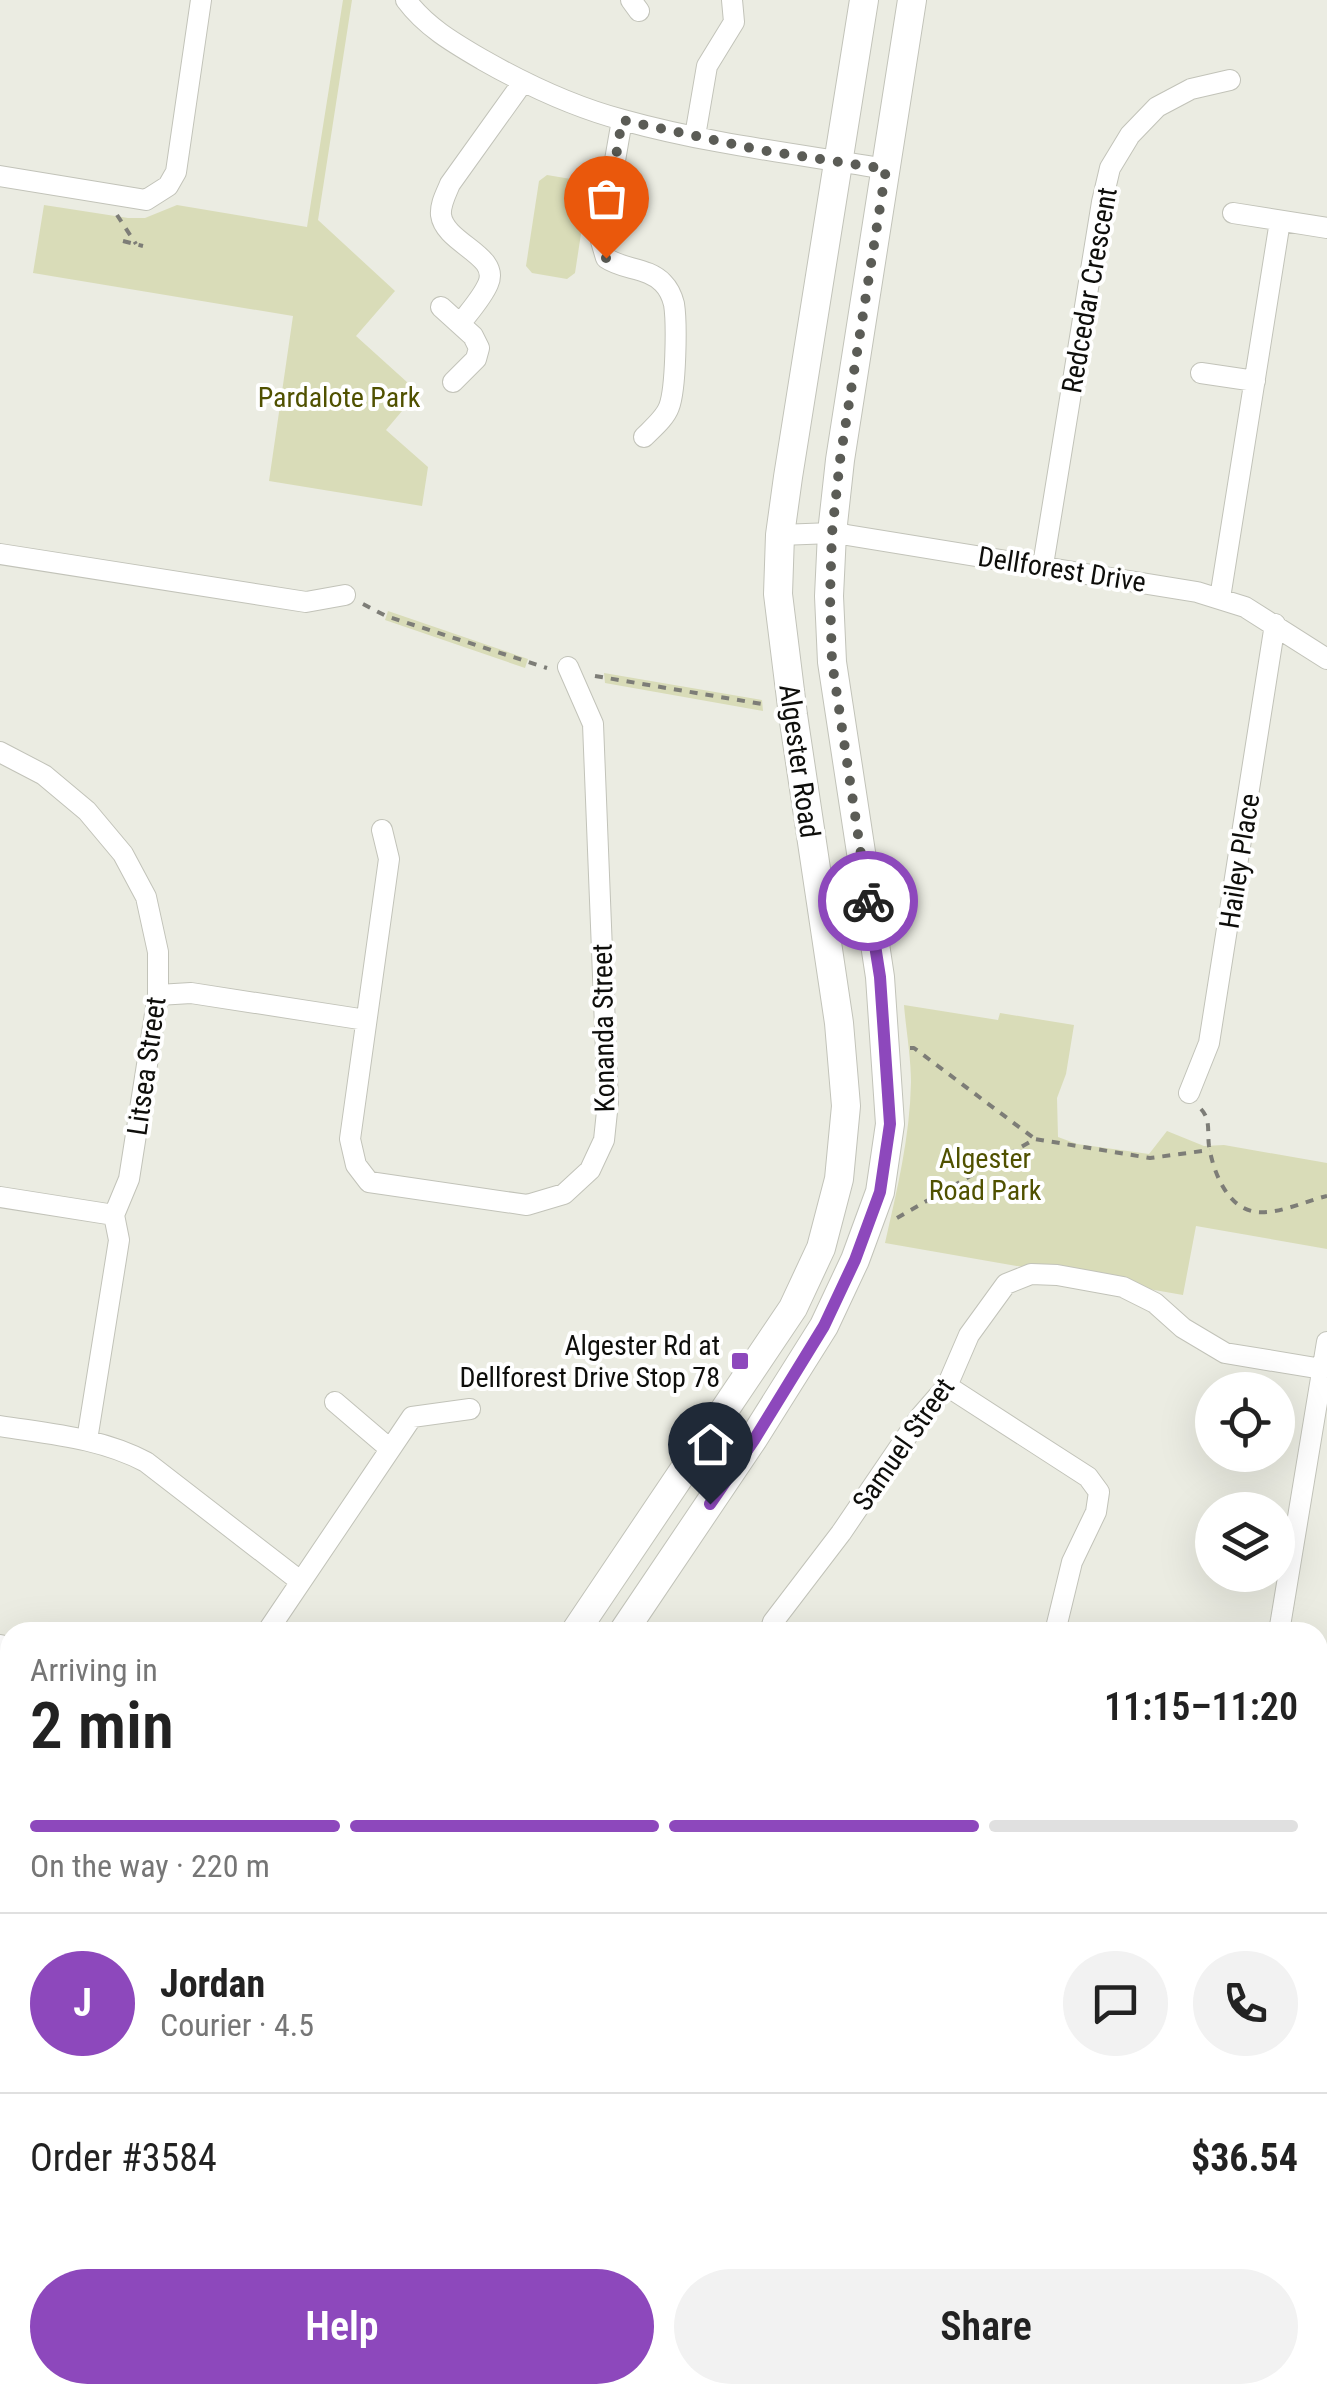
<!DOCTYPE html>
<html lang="en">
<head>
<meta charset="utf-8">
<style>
	body { margin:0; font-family:"Roboto Condensed",sans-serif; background:#f2f2f2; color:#222; height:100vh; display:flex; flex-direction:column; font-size:38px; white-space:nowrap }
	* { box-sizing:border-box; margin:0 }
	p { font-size:32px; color:#767676 }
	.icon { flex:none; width:55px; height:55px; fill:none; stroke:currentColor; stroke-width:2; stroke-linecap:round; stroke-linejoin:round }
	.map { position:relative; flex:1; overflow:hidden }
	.panel { position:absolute; left:0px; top:1622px; width:1328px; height:782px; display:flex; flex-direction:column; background:#fff; border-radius:30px 30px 0 0; box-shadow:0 10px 40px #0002 }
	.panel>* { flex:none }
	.buttons { position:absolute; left:1195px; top:1372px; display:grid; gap:20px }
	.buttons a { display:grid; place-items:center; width:100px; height:100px; border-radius:50%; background:#fff; box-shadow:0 10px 40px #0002; font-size:50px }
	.pin { position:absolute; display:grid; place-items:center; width:85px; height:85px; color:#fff; margin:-102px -42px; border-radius:50% 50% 50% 0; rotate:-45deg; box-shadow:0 0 10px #0007 }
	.pin .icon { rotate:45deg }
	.courier { position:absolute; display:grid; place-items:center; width:100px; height:100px; margin:-50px; border:8px solid #8d48bc; border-radius:50%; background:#fff; color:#222; box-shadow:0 2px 12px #0007 }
	.summary em { font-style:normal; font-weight:600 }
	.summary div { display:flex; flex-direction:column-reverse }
	.summary { display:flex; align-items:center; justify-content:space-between; height:170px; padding:0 30px }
	h1 { font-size:65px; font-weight:600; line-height:75px }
	.bar { display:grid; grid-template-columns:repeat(4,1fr); gap:15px 10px; align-content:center; height:120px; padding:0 30px }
	.bar i { height:12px; border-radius:8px; background:#e0e0e0 }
	.bar .current { background:#8d48bc }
	.bar p { grid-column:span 4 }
	.line { display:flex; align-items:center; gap:25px; padding:0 30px; border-top:2px solid #e0e0e0 }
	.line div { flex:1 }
	.round { display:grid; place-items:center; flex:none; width:105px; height:105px; border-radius:52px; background:#f2f2f2 }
	.cta { display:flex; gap:20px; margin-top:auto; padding:20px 30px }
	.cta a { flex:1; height:115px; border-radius:60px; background:#8d48bc; color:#fff; font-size:40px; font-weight:600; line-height:115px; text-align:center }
	.cta a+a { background:#f2f2f2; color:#222 }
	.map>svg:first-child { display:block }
	.built { fill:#e0e1d0 }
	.green { fill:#d9dcb8 }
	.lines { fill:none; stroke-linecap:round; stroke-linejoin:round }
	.stream { stroke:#989b6d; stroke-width:6 }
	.street-casing { stroke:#c2c3b9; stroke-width:22 }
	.secondary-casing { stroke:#c2c3b9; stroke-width:30 }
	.path { stroke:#7d7d77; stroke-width:4; stroke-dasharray:8 8; stroke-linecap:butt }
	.street { stroke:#fff; stroke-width:20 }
	.secondary { stroke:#fff; stroke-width:28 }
	.done { stroke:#5b5c56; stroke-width:10; stroke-dasharray:0 18 }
	.route { stroke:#8d48bc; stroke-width:12 }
	.poi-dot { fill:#8d48bc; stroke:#fff; stroke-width:4 }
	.labels { text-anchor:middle; stroke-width:8; stroke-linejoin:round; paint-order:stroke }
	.street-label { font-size:28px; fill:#0e0e0b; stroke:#fff }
	.park-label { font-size:28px; fill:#505100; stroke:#fff }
	.poi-label { font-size:28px; fill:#0e0e0b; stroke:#fff; text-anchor:end }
</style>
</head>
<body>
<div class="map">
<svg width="1327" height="2404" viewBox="0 0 1327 2404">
	<rect width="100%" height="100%" fill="#ebece2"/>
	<path class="built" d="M0,2108L10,2119V2208L0,2218Z
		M65,2395H250L241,2404H73Z"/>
	<path class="green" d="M343,0H352L318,220L395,291L356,336L418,392L386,430L428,467L422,506L269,481L293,316L33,273L44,205L128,218H145L177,205L307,227Z
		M547,175L583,181L588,188L575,273L567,279L532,273L526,266L539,181Z
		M388,611L528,659L525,668L385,620Z
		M604,673L762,700L763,711L605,683Z
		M904,1005L998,1020L1000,1013L1074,1025L1066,1074L1057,1098L1058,1137L1077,1144L1149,1154L1167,1131L1204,1146L1224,1145L1327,1163V1249L1196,1226L1183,1295L885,1243C897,1190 910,1137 911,1082C911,1057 906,1030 904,1005Z
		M1327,2233V2404H877L887,2395H1318V2245Z"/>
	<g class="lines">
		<path class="stream" d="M1318,2387L1327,2376
			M1304,2404L1311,2395"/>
		<defs>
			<path id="street" d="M406,0C426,27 454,43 483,60C527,85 574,107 623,120C709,144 798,154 886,169
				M631,0L639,11
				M622,120L601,241L606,258C623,270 648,267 663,283C669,289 672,296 674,304C677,323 676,389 669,407C665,418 653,428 644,437
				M695,136L707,66L734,22L732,0
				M0,176L146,200L168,186L176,172L201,0
				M1233,213L1327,228
				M441,307L473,336L479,348L476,359L453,382
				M460,324C469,312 482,298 488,284C501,255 445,244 441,215C440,204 446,194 450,184L523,82
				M1201,373L1255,381
				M780,535L832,533L847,535L1197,592L1245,607L1327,659
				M0,554L306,602L345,595
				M1043,565L1102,202L1110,168L1130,135L1157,107L1191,89L1230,80
				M1220,598L1280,221
				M0,752L44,775L87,811L123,854L146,897L158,952V995L129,1179L114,1215L119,1240L116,1259L87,1440
				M382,830L389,859L350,1139L356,1165L369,1182L527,1205L564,1194L590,1170L604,1140L608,1102L593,724L568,667
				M158,995L191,993L366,1020
				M1189,1093L1209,1043L1275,624
				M0,1197L114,1215
				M947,1386L1088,1477L1099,1492L1096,1512L1072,1562L1055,1632
				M335,1402L390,1449
				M0,1426C50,1434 101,1438 146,1462L300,1581
				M267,1632L412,1417L470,1409
				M770,1632L773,1622L841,1533L920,1417L947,1386L969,1335L1006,1284L1031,1274L1057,1275L1123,1287L1155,1303L1183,1328L1225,1353L1322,1369
				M1279,1632L1327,1342
				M0,1645L10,1647
				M0,1826L10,1819
				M1318,1978L1327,1970
				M309,2395L317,2404
				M605,2395L613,2404
				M281,2404L291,2395
				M690,2404L699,2395"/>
			<path id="secondary" d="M575,1632L793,1308L821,1248L839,1179L846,1106L839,1023L793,715L778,594L780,535L788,477L864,0
				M623,1632L753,1439L824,1326L855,1260L880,1192L890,1124L880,977L832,662L829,596L832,533L840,460L912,0
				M0,2260L10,2250
				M0,2308L10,2299
				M0,2372L10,2382
				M22,2395L31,2404"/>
		</defs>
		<use href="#street" class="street-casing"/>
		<use href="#secondary" class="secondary-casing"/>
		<path class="path" d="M117,215L136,244
			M123,241L143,246
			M363,604L386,616L547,668
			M595,676L762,704L768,703
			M910,1048H914L1035,1139
			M1201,1109C1211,1120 1207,1131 1209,1146C1213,1171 1227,1209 1257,1212C1280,1214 1305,1201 1327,1196
			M897,1218L1035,1139L1150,1158L1210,1150
			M1318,1787L1327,1796"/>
		<use href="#street" class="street"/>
		<use href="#secondary" class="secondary"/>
	</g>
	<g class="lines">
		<path class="done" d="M606,258L602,241L622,120L760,150L886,169L840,460L832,533L830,596L832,662L868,901"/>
		<path class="route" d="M710,1504L754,1440L824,1326L855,1260L880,1192L890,1124L880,977L868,901"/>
	</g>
	<rect class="poi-dot" x="730" y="1351" width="20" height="20" rx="5"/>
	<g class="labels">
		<g class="street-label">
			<text transform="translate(1089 290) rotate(-80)" y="10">Redcedar Crescent</text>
			<text transform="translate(1062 569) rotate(9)" y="10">Dellforest Drive</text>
			<text transform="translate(800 761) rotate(82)" y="10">Algester Road</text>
			<text transform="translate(1239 861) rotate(-81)" y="10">Hailey Place</text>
			<text transform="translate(603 1028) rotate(-91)" y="10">Konanda Street</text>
			<text transform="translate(146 1066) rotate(-82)" y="10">Litsea Street</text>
			<text transform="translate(903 1444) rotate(-55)" y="10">Samuel Street</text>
		</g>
		<g class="park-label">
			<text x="339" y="407">Pardalote Park</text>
			<text x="985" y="1168">Algester<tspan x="985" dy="32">Road Park</tspan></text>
		</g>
		<g class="poi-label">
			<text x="720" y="1355">Algester Rd at<tspan x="720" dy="32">Dellforest Drive Stop 78</tspan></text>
		</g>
	</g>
</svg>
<div class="buttons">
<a><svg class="icon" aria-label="locate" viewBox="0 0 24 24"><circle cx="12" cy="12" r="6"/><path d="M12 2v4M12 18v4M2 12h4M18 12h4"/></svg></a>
<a><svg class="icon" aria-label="layers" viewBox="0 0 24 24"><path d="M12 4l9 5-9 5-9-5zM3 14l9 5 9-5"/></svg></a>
</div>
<div class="pin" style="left:606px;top:258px;background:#ea580c"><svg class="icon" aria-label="bag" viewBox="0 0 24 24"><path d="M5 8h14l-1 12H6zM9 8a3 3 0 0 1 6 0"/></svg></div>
<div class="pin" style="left:710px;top:1504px;background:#1f2937"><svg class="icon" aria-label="home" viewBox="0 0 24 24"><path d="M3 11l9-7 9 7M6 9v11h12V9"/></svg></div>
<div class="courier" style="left:868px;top:901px"><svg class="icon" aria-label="bike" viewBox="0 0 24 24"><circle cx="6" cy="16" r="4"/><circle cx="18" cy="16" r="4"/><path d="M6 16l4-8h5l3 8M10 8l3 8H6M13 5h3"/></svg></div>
<section class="panel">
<div class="summary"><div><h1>2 min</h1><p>Arriving in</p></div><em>11:15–11:20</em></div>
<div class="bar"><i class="current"></i><i class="current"></i><i class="current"></i><i></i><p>On the way · 220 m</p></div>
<div class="line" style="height:180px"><b class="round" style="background:#8d48bc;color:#fff">J</b><div><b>Jordan</b><p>Courier · 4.5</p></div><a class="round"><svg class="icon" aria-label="chat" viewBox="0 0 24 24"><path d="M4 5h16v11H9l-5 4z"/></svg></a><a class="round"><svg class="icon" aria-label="phone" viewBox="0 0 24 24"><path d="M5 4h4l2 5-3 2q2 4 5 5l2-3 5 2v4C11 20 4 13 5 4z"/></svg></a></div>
<div class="line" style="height:130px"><div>Order #3584</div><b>$36.54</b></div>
<div class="cta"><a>Help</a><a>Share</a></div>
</section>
</div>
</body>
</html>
